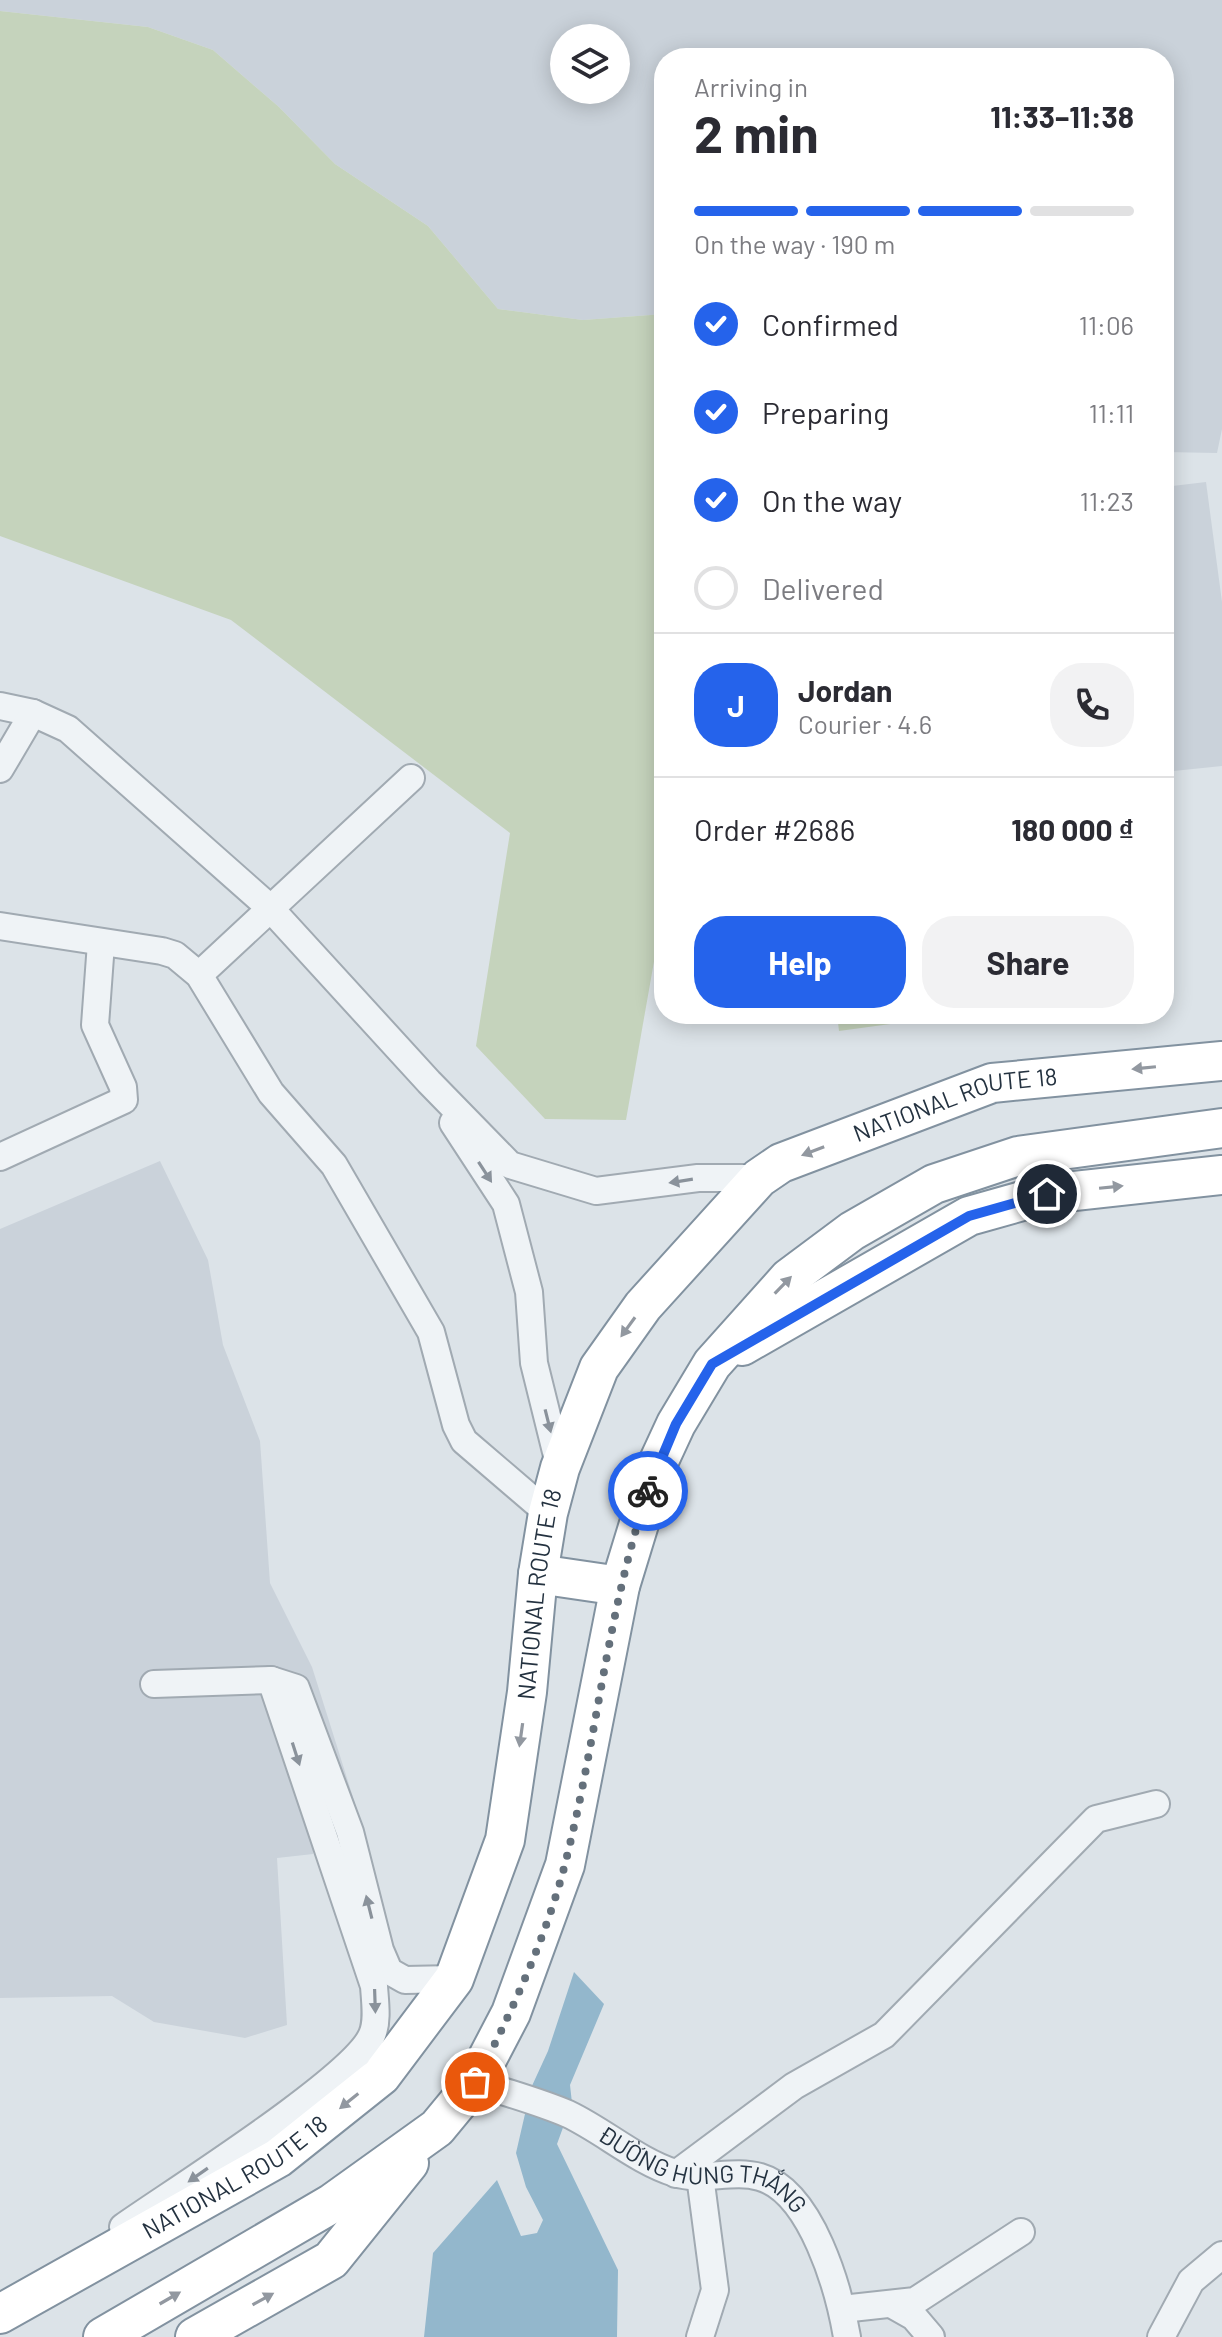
<!DOCTYPE html>
<html lang="en">
<head>
<meta charset="utf-8">
<style>
	body { margin:0; font-family:Barlow,sans-serif; background:#f2f2f3; color:#2b2b33; height:100vh; display:flex; flex-direction:column; font-size:30px; white-space:nowrap }
	* { box-sizing:border-box; margin:0 }
	p { font-size:26px; color:#7c7c81 }
	.icon { flex:none; width:44px; height:44px; fill:none; stroke:currentColor; stroke-width:2; stroke-linecap:round; stroke-linejoin:round }
	.map { position:relative; flex:1; overflow:hidden }
	.panel { position:absolute; left:654px; top:48px; width:520px; height:976px; display:flex; flex-direction:column; background:#fff; border-radius:32px; box-shadow:0 4px 20px #0003 }
	.panel>* { flex:none }
	.controls { position:absolute; left:550px; top:24px; display:grid; gap:16px }
	.controls a { display:grid; place-items:center; width:80px; height:80px; border-radius:50%; background:#fff; box-shadow:0 4px 20px #0003; font-size:40px }
	.pin { position:absolute; display:grid; place-items:center; width:68px; height:68px; color:#fff; margin:-34px; border:4px solid #fff; border-radius:50%; box-shadow:0 2px 8px #0007 }
	.courier { position:absolute; display:grid; place-items:center; width:80px; height:80px; margin:-40px; border:6px solid #2563eb; border-radius:50%; background:#fff; color:#222; box-shadow:0 2px 10px #0007 }
	.overview em { font-style:normal; font-weight:700 }
	.overview div { display:flex; flex-direction:column-reverse }
	.overview { display:flex; align-items:center; justify-content:space-between; height:136px; padding:0 40px }
	h1 { font-size:52px; font-weight:700; line-height:60px }
	.bar { display:grid; grid-template-columns:repeat(4,1fr); gap:12px 8px; align-content:center; height:96px; padding:0 40px }
	.bar i { height:10px; border-radius:6px; background:#e1e1e2 }
	.bar .selected { background:#2563eb }
	.bar p { grid-column:span 4 }
	.line { display:flex; align-items:center; gap:20px; padding:0 40px; border-top:2px solid #e1e1e2 }
	.line div { flex:1 }
	.round { display:grid; place-items:center; flex:none; width:84px; height:84px; border-radius:32px; background:#f2f2f3 }
	ol { padding:0 40px; list-style:none }
	li { display:flex; align-items:center; gap:24px; height:88px }
	li p { margin-inline-start:auto }
	li .icon { padding:8px; border-radius:50%; background:#2563eb; color:#fff; stroke-width:4 }
	li:last-child { color:#7c7c81 }
	li i { width:44px; height:44px; border:4px solid #e1e1e2; border-radius:50% }
	.action { display:flex; gap:16px; margin-top:auto; padding:16px 40px }
	.action a { flex:1; height:92px; border-radius:32px; background:#2563eb; color:#fff; font-size:32px; font-weight:700; line-height:92px; text-align:center }
	.action a+a { background:#f2f2f3; color:#2b2b33 }
	.map>svg:first-child { display:block }
	.built { fill:#cad2da; fill-rule:evenodd }
	.green { fill:#c5d3bc }
	.water { fill:#93b7cc }
	.lines { fill:none; stroke-linecap:round; stroke-linejoin:round }
	.minor-casing { stroke:#a1aab2; stroke-width:30 }
	.highway-casing { stroke:#8292a0; stroke-width:42 }
	.minor { stroke:#eff3f6; stroke-width:26 }
	.highway { stroke:#fff; stroke-width:38 }
	.oneway { fill:#9298a0 }
	.oneway2 { fill:#8a929b }
	.done { stroke:#64707b; stroke-width:8; stroke-dasharray:0 14.4 }
	.route { stroke:#2563eb; stroke-width:10 }
	.labels { text-anchor:middle; stroke-width:6; stroke-linejoin:round; paint-order:stroke }
	.street-label { font-size:24px; fill:#243240; stroke:#ecf1f6 }
</style>
</head>
<body>
<div class="map">
<svg width="1222" height="2337" viewBox="0 0 1222 2337">
	<rect width="100%" height="100%" fill="#dce3e8"/>
	<path class="built" d="M0,0H1222V429L1217,453L1164,452V58H664V314L583,320L498,309L428,226L335,164L279,107L213,50L148,27L0,11ZM564,38H616V90H564Z
		M1206,482L1222,602V766L1164,772V487Z
		M160,1161L208,1260L223,1345L260,1441L270,1583L312,1667L358,1813L315,1829L313,1854L277,1858L287,2025L245,2038L154,2022L112,1996L0,1998V1229Z"/>
	<path class="green" d="M0,11L148,27L213,50L279,107L335,164L428,226L498,309L583,320L664,314V905L626,1120L545,1119L476,1046L510,833L231,620L0,536Z
		M837,1014H964L839,1031Z"/>
	<path class="water" d="M574,1972L604,2004L570,2085L572,2103L557,2144L618,2270L617,2337H424L433,2253L497,2180L521,2236L537,2233L543,2220L526,2187L516,2153L531,2088L548,2051Z"/>
	<g class="lines">
		<defs>
			<g id="minor">
				<path d="M0,706L33,713L68,729L269,907L429,1082L510,1165L596,1191L698,1178H759"/>
				<path d="M0,769L33,713"/>
				<path d="M0,926L162,951L175,955L199,975L271,1093L334,1165L431,1332L456,1425L464,1441L548,1513"/>
				<path d="M199,975L411,778"/>
				<path d="M453,1123L506,1204L529,1292L534,1363L560,1468"/>
				<path d="M0,1157L124,1100L123,1087L95,1025L101,943"/>
				<path d="M154,1684L271,1680L296,1688L350,1832L380,1950L389,1971L405,1980L454,1979"/>
				<path id="s1" d="M475,2082C506,2093 538,2101 568,2114C604,2131 637,2161 675,2173C702,2182 732,2169 760,2177C812,2192 839,2290 847,2337"/>
				<path d="M676,2174L794,2086L884,2035L1096,1819L1156,1804"/>
				<path d="M700,2176L715,2290L700,2337"/>
				<path d="M123,2227C171,2193 353,2079 372,2035C378,2021 375,2002 374,1986L271,1680"/>
				<path d="M891,2304L914,2317L931,2337"/>
				<path d="M842,2309L915,2301L1021,2232"/>
				<path d="M1161,2337L1191,2281L1222,2255"/>
			</g>
			<g id="highway">
				<path d="M742,1346L969,1216L1047,1194L1222,1175"/>
				<path d="M538,1574L620,1586"/>
				<path id="s2" d="M0,2314L278,2158L381,2076L454,1979L505,1840L527,1692L538,1574L548,1513L560,1468L599,1368L643,1306L759,1178L781,1163L992,1083L1222,1061"/>
				<path d="M103,2337L331,2204L437,2128L475,2082L511,2013L565,1865L620,1586L657,1465L676,1424L712,1364L789,1278L852,1231L934,1184L1018,1156L1222,1128"/>
				<path d="M195,2337L331,2260L409,2163"/>
			</g>
		</defs>
		<use href="#minor" class="minor-casing"/>
		<use href="#highway" class="highway-casing"/>
		<use href="#minor" class="minor"/>
		<use href="#highway" class="highway"/>
	</g>
	<defs><path id="oneway-solid" d="M-6-.8H1V-3.2L6.5 0L1 3.2V.8H-6Z" transform="scale(2)"/></defs>
	<g class="oneway">
		<use href="#oneway-solid" transform="translate(1144 1068) rotate(174)"/>
		<use href="#oneway-solid" transform="translate(813 1151) rotate(159)"/>
		<use href="#oneway-solid" transform="translate(1111 1187) rotate(-6)"/>
		<use href="#oneway-solid" transform="translate(783 1285) rotate(-46)"/>
		<use href="#oneway-solid" transform="translate(628 1327) rotate(126)"/>
		<use href="#oneway-solid" transform="translate(521 1735) rotate(98)"/>
		<use href="#oneway-solid" transform="translate(349 2101) rotate(141)"/>
		<use href="#oneway-solid" transform="translate(170 2298) rotate(-30)"/>
		<use href="#oneway-solid" transform="translate(263 2299) rotate(-29)"/>
	</g>
	<g class="oneway2">
		<use href="#oneway-solid" transform="translate(485 1172) rotate(57)"/>
		<use href="#oneway-solid" transform="translate(681 1181) rotate(171)"/>
		<use href="#oneway-solid" transform="translate(548 1421) rotate(76)"/>
		<use href="#oneway-solid" transform="translate(296 1754) rotate(72)"/>
		<use href="#oneway-solid" transform="translate(369 1907) rotate(-104)"/>
		<use href="#oneway-solid" transform="translate(375 2001) rotate(88)"/>
		<use href="#oneway-solid" transform="translate(198 2175) rotate(145)"/>
	</g>
	<g class="lines">
		<path class="done" d="M475,2082C510,2017 547,1935 565,1864C597,1740 607,1612 648,1491"/>
		<path class="route" d="M648,1491L676,1424L712,1364L969,1216L1047,1194"/>
	</g>
	<g class="labels">
		<g class="street-label">
			<text dy="8" stroke="none"><textPath href="#s2" startOffset="1664">NATIONAL ROUTE 18</textPath></text>
			<text dy="8" stroke="none"><textPath href="#s2" startOffset="968">NATIONAL ROUTE 18</textPath></text>
			<text dy="8" stroke="none"><textPath href="#s1" startOffset="248">ĐƯỜNG HÙNG THẮNG</textPath></text>
			<text dy="8" stroke="none"><textPath href="#s2" startOffset="272">NATIONAL ROUTE 18</textPath></text>
		</g>
	</g>
</svg>
<div class="controls">
<a><svg class="icon" aria-label="layers" viewBox="0 0 24 24"><path d="M12 4l9 5-9 5-9-5zM3 14l9 5 9-5"/></svg></a>
</div>
<div class="pin" style="left:475px;top:2082px;background:#ea580c"><svg class="icon" aria-label="bag" viewBox="0 0 24 24"><path d="M5 8h14l-1 12H6zM9 8a3 3 0 0 1 6 0"/></svg></div>
<div class="pin" style="left:1047px;top:1194px;background:#1f2937"><svg class="icon" aria-label="home" viewBox="0 0 24 24"><path d="M3 11l9-7 9 7M6 9v11h12V9"/></svg></div>
<div class="courier" style="left:648px;top:1491px"><svg class="icon" aria-label="bike" viewBox="0 0 24 24"><circle cx="6" cy="16" r="4"/><circle cx="18" cy="16" r="4"/><path d="M6 16l4-8h5l3 8M10 8l3 8H6M13 5h3"/></svg></div>
<section class="panel">
<div class="overview"><div><h1>2 min</h1><p>Arriving in</p></div><em>11:33–11:38</em></div>
<div class="bar"><i class="selected"></i><i class="selected"></i><i class="selected"></i><i></i><p>On the way · 190 m</p></div>
<ol>
<li><svg class="icon" aria-label="check" viewBox="0 0 24 24"><path d="M5 12l5 5 9-10"/></svg>Confirmed<p>11:06</p></li>
<li><svg class="icon" aria-label="check" viewBox="0 0 24 24"><path d="M5 12l5 5 9-10"/></svg>Preparing<p>11:11</p></li>
<li><svg class="icon" aria-label="check" viewBox="0 0 24 24"><path d="M5 12l5 5 9-10"/></svg>On the way<p>11:23</p></li>
<li><i></i>Delivered</li>
</ol>
<div class="line" style="height:144px"><b class="round" style="background:#2563eb;color:#fff">J</b><div><b>Jordan</b><p>Courier · 4.6</p></div><a class="round"><svg class="icon" aria-label="phone" viewBox="0 0 24 24"><path d="M5 4h4l2 5-3 2q2 4 5 5l2-3 5 2v4C11 20 4 13 5 4z"/></svg></a></div>
<div class="line" style="height:104px"><div>Order #2686</div><b>180 000 ₫</b></div>
<div class="action"><a>Help</a><a>Share</a></div>
</section>
</div>
</body>
</html>
